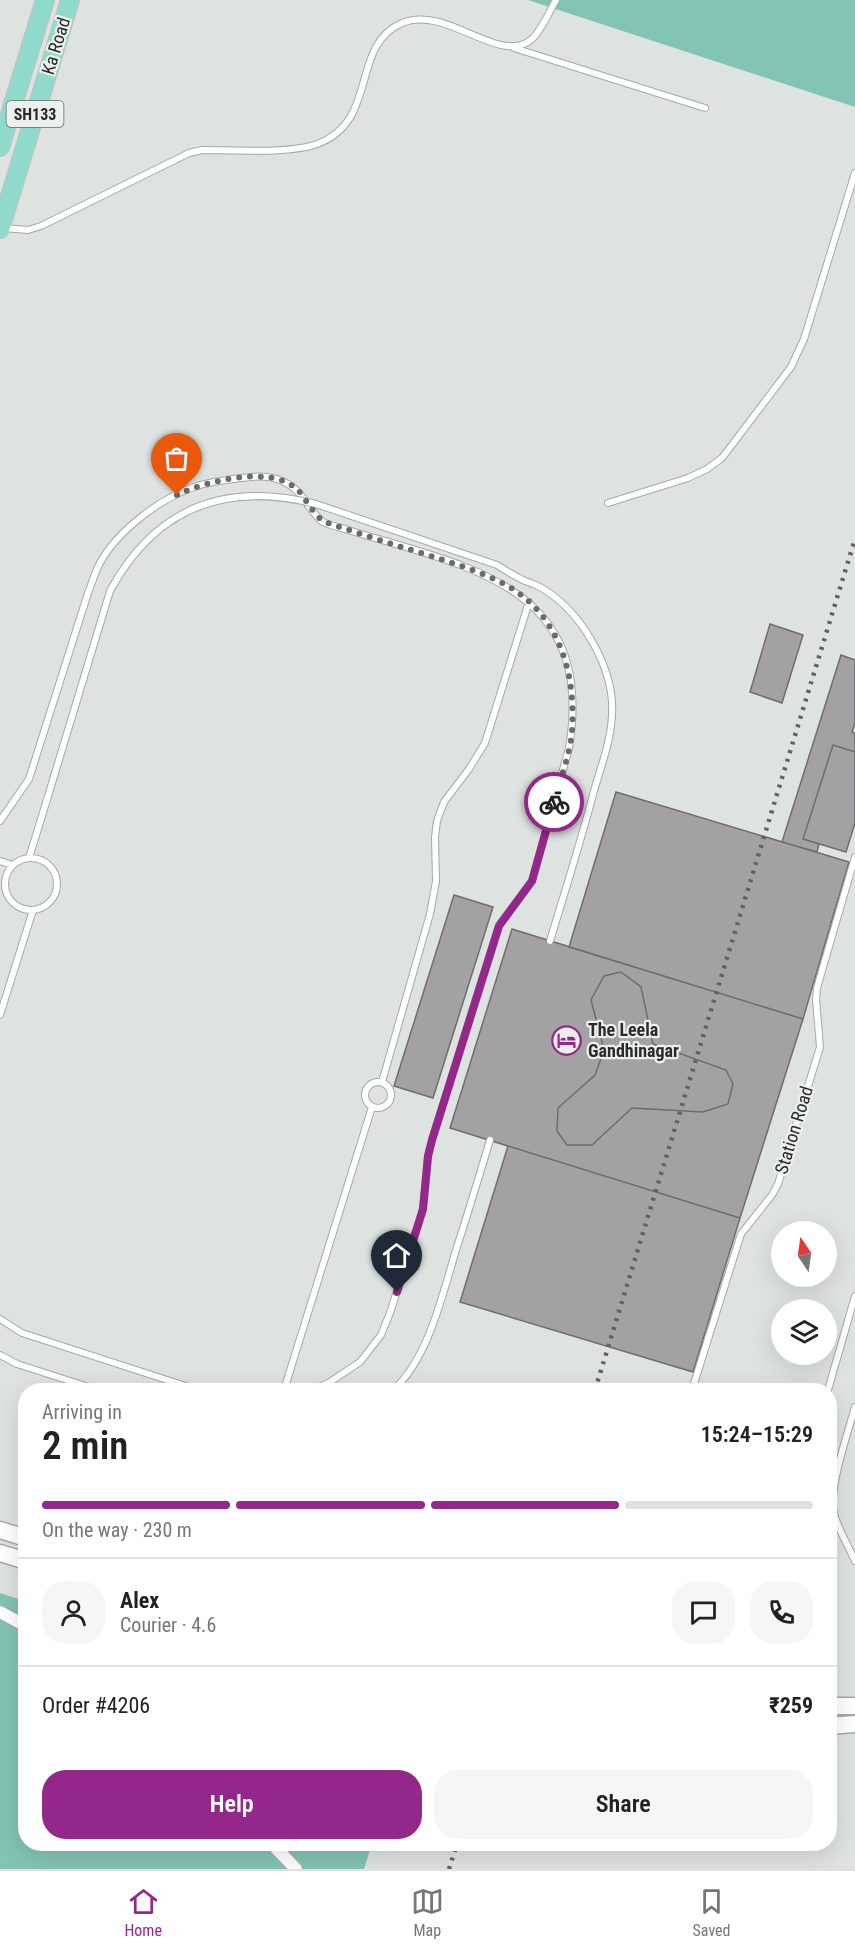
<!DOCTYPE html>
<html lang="en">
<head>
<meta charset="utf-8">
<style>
	body { margin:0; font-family:"Roboto Condensed",sans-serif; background:#f6f6f6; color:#222; height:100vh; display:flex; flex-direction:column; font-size:22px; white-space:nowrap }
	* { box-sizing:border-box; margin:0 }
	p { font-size:20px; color:#767676 }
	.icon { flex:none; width:33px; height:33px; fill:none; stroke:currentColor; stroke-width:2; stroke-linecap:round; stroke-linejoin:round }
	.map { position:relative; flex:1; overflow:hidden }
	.drawer { position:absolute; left:18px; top:1383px; width:819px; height:468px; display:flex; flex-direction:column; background:#fff; border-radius:24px; box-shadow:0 6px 24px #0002 }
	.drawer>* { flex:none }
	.needle { width:39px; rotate:347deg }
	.controls { position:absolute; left:771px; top:1221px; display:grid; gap:12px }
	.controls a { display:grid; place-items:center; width:66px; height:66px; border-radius:50%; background:#fff; box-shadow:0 6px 24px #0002; font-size:30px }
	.pin { position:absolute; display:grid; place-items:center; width:51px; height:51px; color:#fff; margin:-62px -26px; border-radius:50% 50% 50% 0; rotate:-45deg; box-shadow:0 0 6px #0007 }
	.pin .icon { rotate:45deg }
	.courier { position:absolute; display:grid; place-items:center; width:60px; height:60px; margin:-30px; border:4px solid #94288a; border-radius:50%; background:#fff; color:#222; box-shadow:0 2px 8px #0007 }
	.head em { font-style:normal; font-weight:600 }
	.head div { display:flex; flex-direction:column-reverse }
	.head { display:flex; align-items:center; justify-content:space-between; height:102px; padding:0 24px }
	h1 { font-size:39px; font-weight:600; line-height:45px }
	.bar { display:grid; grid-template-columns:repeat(4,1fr); gap:9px 6px; align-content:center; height:72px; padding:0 24px }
	.bar i { height:8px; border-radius:4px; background:#e0e0e0 }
	.bar .selected { background:#94288a }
	.bar p { grid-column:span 4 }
	.line { display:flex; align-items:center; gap:15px; padding:0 24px; border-top:2px solid #e0e0e0 }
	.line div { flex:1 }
	.round { display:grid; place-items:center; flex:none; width:63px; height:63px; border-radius:24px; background:#f6f6f6 }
	.action { display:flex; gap:12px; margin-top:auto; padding:12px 24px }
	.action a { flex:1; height:69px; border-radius:24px; background:#94288a; color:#fff; font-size:24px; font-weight:600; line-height:69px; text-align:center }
	.action a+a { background:#f6f6f6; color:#222 }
	.tab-bar { display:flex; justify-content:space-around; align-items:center; height:84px; border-top:2px solid #e0e0e0; background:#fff; font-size:16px; color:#767676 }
	.tab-bar a { display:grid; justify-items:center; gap:3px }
	.tab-bar .selected { color:#94288a }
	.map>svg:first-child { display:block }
	.green { fill:#82c4b3 }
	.building { fill:#a4a1a4; stroke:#6f6c6e; stroke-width:1.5 }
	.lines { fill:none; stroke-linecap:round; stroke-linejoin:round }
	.lane-casing { stroke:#a4a9a8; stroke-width:8 }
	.street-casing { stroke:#a4a9a8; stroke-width:14 }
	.secondary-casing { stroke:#a4a9a8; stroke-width:19 }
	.primary-casing { stroke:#bfc0c0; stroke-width:20 }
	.lane { stroke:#fff; stroke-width:6 }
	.street { stroke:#fff; stroke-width:12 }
	.secondary { stroke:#fff; stroke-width:16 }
	.primary { stroke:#8fdacb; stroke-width:18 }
	.rail { stroke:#5f6261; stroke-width:4.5; stroke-dasharray:3 6; stroke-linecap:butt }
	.lane-bridge-casing { stroke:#a4a9a8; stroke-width:8; stroke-linecap:butt }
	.lane-bridge { stroke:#fff; stroke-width:6 }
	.done { stroke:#696c6b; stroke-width:6; stroke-dasharray:0 10.8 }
	.route { stroke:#94288a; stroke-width:8 }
	.labels { text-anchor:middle; stroke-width:4.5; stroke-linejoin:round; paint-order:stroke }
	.shield { fill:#ebf0ee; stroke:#646766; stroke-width:1.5 }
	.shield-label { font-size:16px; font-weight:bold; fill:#2a2c2c }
	.street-label { font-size:18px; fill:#2a2c2c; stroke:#ebf0ee }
	.poi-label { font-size:18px; font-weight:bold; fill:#2a2c2c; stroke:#ebf0ee; text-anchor:start }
</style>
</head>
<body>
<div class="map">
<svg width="855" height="1869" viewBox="0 0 855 1869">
	<rect width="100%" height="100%" fill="#dee3e1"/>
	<path class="green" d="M528,0H855V107Z
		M0,1593L25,1601L26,1844H372L364,1869H0Z"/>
	<path class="building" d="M770,624L803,635L782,703L750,692Z
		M841,655L855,660V723L852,732L855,733V752L833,745L803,839L819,844L817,852L782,842Z
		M833,745L855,752V823L846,852L803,839Z
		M616,792L849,862L803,1019L569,947Z
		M454,895L493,907L433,1098L394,1086Z
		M512,929L803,1019L740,1218L450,1128Z
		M621,972L641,987L653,1044L726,1070L733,1084L728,1104L703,1112L632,1108L592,1145H567L557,1131L558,1108L595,1075L604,1050L591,1000L604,976Z
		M508,1146L740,1218L693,1372L460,1302Z"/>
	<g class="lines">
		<defs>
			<path id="lane" d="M514,48L705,108
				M3,228L28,230L41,226L189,153L202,150C233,150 290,154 317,144C380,121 349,46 402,23C446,4 500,67 532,39C542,30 549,12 556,0
				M608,503L688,478L707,469L722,458L791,367L804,339L855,173
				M0,821L29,779L88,593C92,583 95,572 100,563C117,531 163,496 197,486C209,482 221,481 233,479C248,477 267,474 282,481C305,491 307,510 323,522C329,525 338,527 345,529C466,567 596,583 569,748L532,881L499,925L432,1140L428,1156L423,1209L390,1313L381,1335L360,1362L330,1382L313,1390
				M5 884a26 26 0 1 1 52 0a26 26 0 1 1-52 0Z
				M29,858L49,793
				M0,861L13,865
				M0,1015L33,910
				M365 1095a13 13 0 1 1 26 0a13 13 0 1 1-26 0Z
				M382,1082L430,914L436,881L435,837L437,821L444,802L469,769L485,743L529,602
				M0,1319L22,1333L198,1390
				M0,1355L17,1364L98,1390
				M284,1390L372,1107
				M393,1390C428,1360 443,1293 456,1250C468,1213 479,1177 490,1140
				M692,1390L741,1234L772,1195L778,1184L820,1047L816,1000L817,988L855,857
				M828,1390L855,1296
				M855,1407C848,1432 830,1485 833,1509C835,1524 849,1547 855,1561"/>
			<path id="street" d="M0,1612L26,1626
				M272,1844L296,1869"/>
			<path id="secondary" d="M0,1530L26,1538
				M0,1553L26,1561
				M830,1706H855
				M830,1726L855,1724"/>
			<path id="primary" d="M0,147L45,0
				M0,229L70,0"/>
		</defs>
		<use href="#lane" class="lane-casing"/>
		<use href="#street" class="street-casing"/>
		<use href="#secondary" class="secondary-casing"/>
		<use href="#primary" class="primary-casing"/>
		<use href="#lane" class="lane"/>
		<use href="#street" class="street"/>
		<use href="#secondary" class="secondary"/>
		<use href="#primary" class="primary"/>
		<path class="rail" d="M595,1390L855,539
			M449,1869L457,1844"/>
		<defs>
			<path id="lane-bridge" d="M49,793L110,591C155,508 225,481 316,504L497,565C505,570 513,575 521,579C526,582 532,583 538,586C580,608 615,668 612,715C611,741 601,766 594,791C581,841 565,891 550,941"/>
		</defs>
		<use href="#lane-bridge" class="lane-bridge-casing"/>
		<use href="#lane-bridge" class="lane-bridge"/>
	</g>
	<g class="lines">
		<path class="done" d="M177,495C207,481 270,464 298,490C307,500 315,519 328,523C361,534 394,545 428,555C455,564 483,572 508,586C560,617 576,674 572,731C570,755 560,779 554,802"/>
		<path class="route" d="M397,1292L423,1209L428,1156L432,1140L499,926L532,881L554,802"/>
	</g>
	<defs>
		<symbol id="hotel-ring" viewBox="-11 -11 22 22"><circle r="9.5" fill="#ebf0ee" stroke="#94288a" stroke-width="1.5"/><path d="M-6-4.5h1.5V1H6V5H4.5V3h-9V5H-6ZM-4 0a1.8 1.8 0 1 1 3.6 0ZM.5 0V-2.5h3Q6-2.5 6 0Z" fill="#94288a"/></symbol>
	</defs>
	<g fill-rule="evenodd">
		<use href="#hotel-ring" x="550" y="1024" width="33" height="33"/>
	</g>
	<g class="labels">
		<rect class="shield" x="6.5" y="101" width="57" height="26" rx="4.5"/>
		<g class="shield-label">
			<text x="35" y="120">SH133</text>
		</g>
		<g class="street-label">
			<text transform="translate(56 46) rotate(-73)" y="6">Ka Road</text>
			<text transform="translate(794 1130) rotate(-73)" y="6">Station Road</text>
		</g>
		<g class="poi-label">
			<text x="588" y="1036">The Leela<tspan x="588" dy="21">Gandhinagar</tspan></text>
		</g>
	</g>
</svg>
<div class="controls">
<a><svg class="needle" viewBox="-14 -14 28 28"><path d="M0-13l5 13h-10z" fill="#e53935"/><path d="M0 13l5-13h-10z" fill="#767676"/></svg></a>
<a><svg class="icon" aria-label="layers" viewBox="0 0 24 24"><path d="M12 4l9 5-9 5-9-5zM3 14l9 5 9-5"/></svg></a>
</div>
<div class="pin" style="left:177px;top:495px;background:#ea580c"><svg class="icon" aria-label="bag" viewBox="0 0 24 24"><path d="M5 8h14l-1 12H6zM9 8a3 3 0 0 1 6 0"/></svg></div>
<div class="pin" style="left:397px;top:1292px;background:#1f2937"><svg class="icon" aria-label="home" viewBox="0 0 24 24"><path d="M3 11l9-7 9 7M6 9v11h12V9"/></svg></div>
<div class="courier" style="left:554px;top:802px"><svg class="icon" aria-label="bike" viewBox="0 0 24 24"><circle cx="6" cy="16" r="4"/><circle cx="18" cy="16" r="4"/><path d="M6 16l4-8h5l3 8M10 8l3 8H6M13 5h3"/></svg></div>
<section class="drawer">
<div class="head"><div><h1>2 min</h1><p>Arriving in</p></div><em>15:24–15:29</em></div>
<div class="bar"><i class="selected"></i><i class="selected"></i><i class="selected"></i><i></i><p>On the way · 230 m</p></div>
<div class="line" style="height:108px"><a class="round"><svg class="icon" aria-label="person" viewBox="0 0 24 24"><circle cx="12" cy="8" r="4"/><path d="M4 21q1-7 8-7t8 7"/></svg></a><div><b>Alex</b><p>Courier · 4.6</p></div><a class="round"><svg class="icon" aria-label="chat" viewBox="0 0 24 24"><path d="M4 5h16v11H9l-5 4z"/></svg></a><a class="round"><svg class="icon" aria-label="phone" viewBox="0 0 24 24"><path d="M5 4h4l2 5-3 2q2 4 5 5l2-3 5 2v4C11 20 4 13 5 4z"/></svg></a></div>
<div class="line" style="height:78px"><div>Order #4206</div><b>₹259</b></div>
<div class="action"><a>Help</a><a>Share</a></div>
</section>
</div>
<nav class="tab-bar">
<a class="selected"><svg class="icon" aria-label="home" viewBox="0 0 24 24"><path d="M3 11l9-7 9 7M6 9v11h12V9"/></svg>Home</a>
<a><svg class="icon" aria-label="map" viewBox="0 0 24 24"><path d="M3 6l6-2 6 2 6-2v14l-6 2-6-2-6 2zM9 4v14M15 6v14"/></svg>Map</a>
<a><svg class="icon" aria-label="saved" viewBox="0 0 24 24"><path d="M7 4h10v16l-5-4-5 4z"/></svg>Saved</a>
</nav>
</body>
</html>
